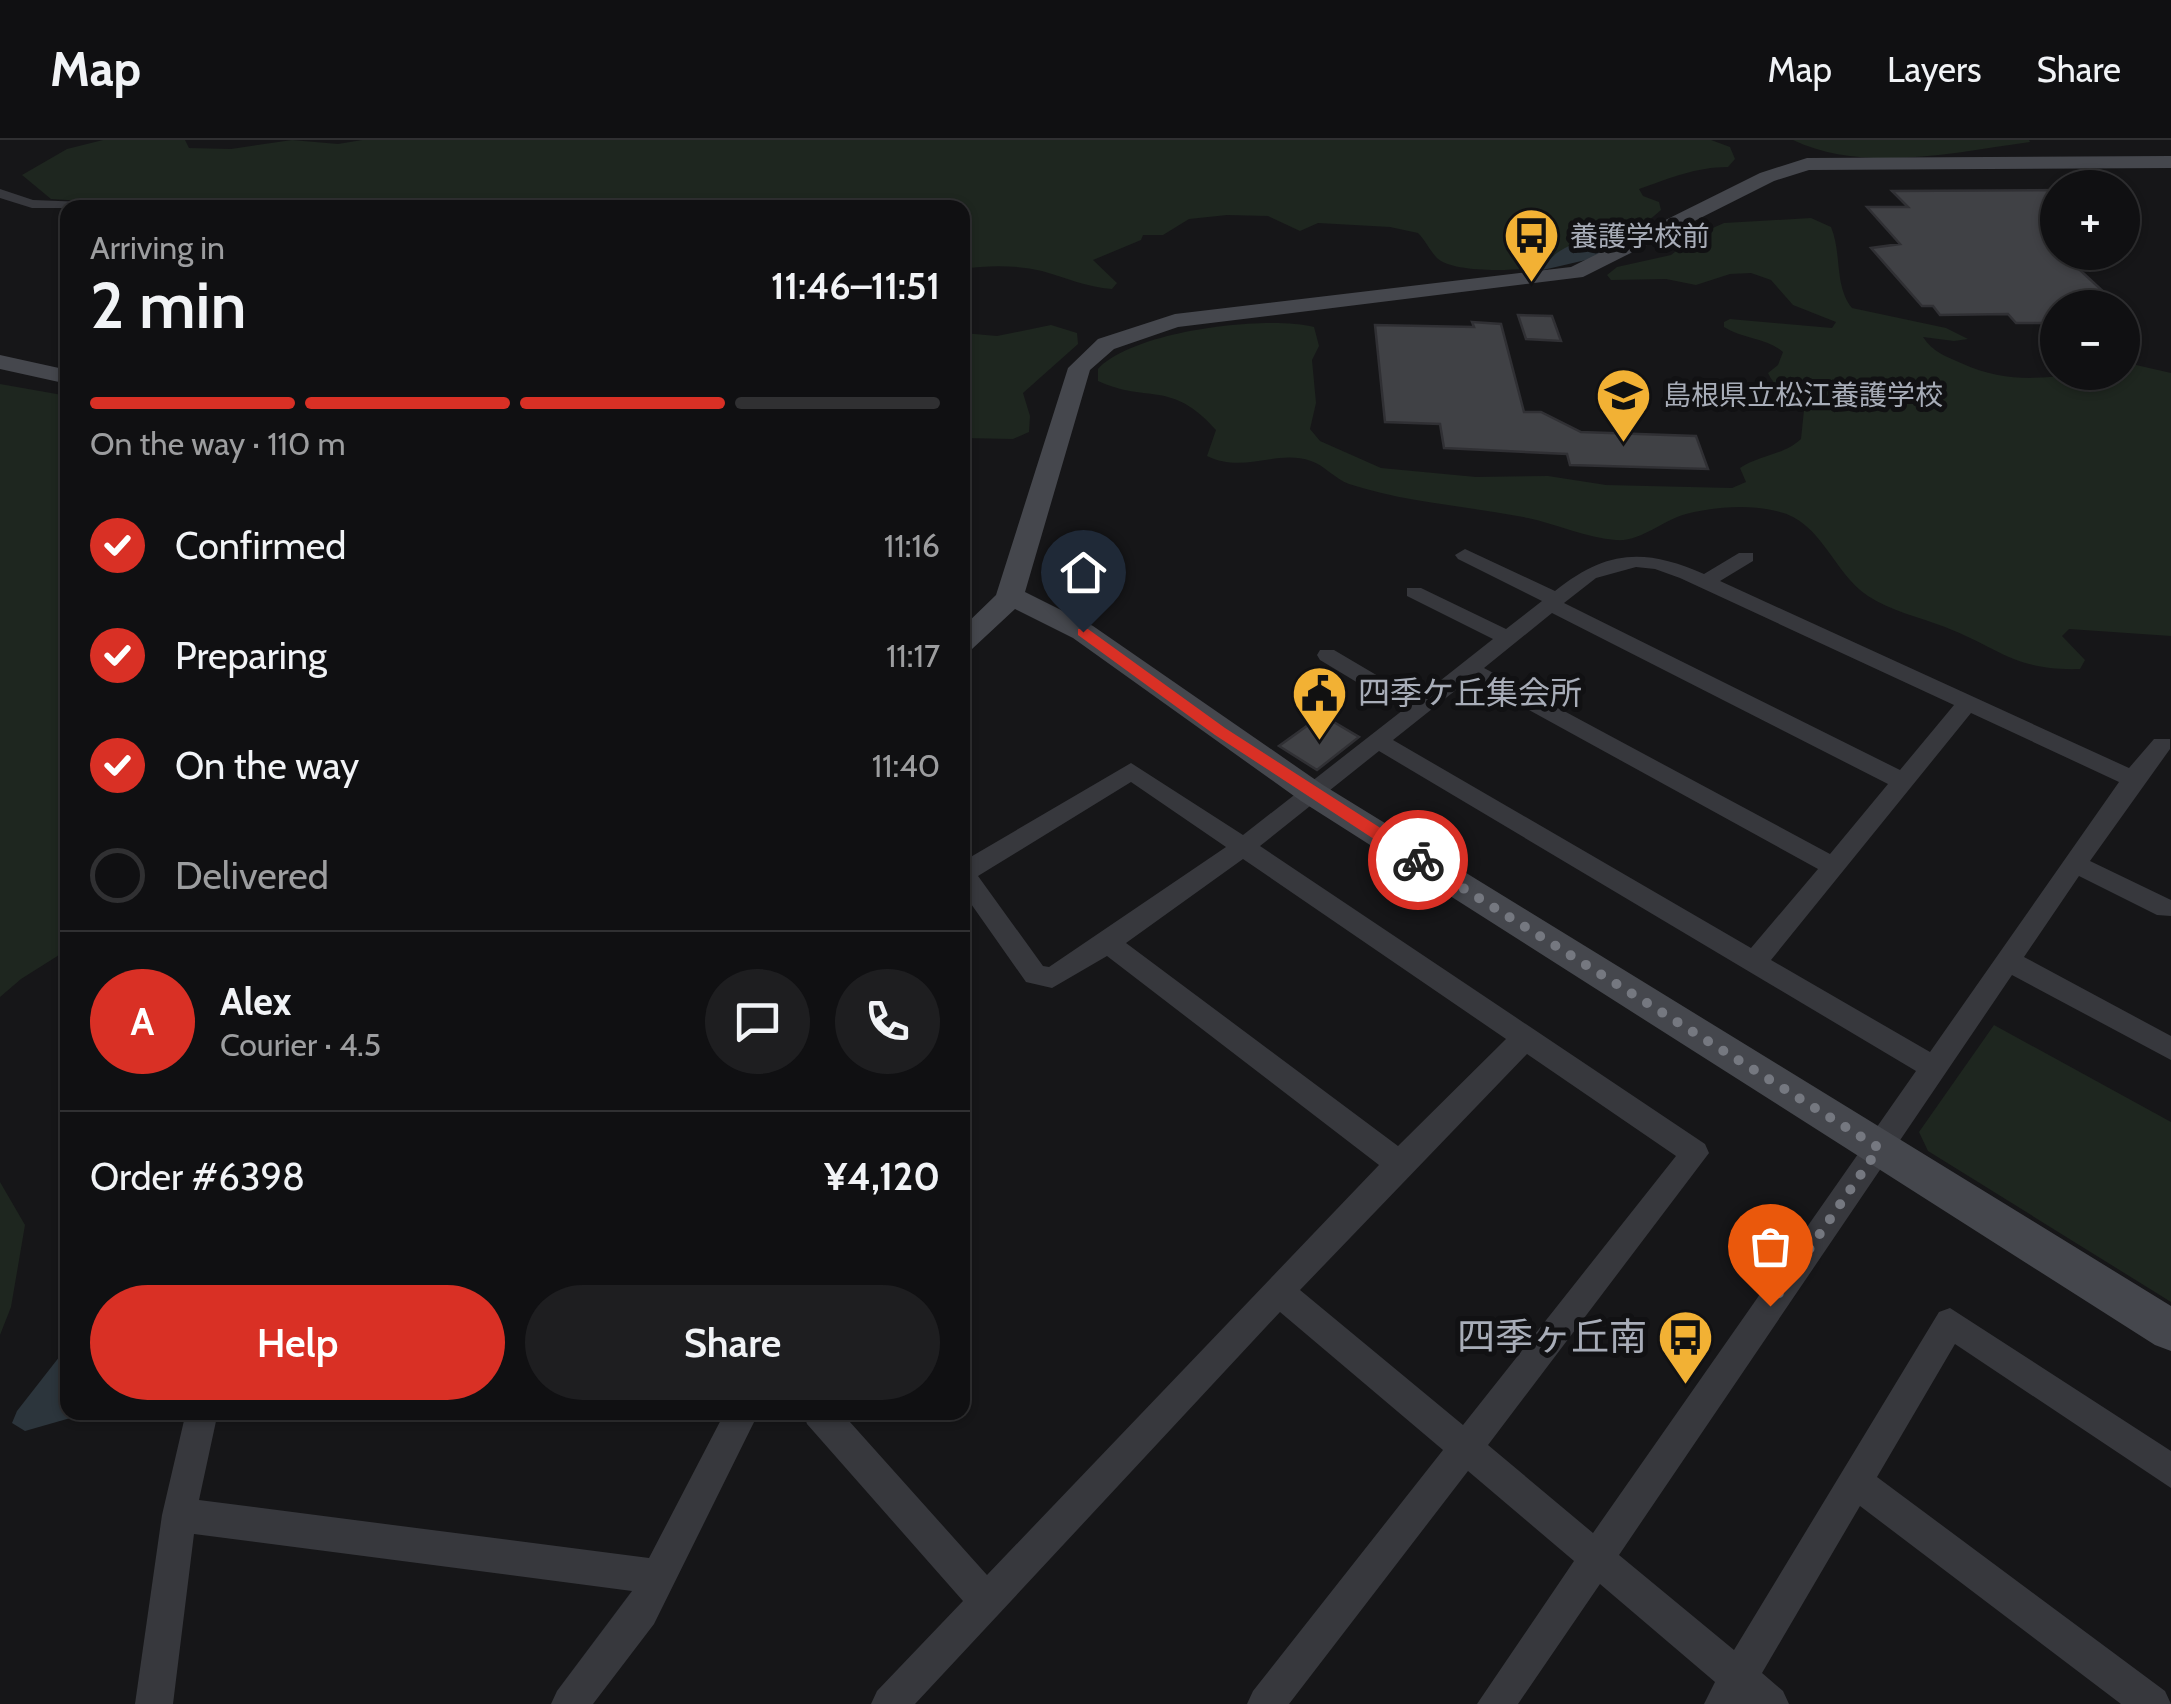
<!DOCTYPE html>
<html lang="en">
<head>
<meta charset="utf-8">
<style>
	body { margin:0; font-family:Cabin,"Noto Sans JP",sans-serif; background:#1e1e20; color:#f1f3f6; height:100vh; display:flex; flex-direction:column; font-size:38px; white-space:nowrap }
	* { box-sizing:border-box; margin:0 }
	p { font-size:32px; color:#9c9d9f }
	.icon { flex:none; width:55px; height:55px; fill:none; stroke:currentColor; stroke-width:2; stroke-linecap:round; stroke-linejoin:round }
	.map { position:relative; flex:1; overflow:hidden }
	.panel { position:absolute; left:60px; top:60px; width:910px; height:1220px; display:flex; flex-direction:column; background:#101012; border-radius:20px; box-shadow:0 2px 8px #0004,0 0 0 2px #303032 }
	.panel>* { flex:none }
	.buttons { position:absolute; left:2040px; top:30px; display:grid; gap:20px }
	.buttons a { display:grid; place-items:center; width:100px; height:100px; border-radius:50%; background:#101012; box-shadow:0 2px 8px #0004,0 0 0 2px #303032; font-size:50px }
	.pin { position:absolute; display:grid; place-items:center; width:85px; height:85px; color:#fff; margin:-102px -42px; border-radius:50% 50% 50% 0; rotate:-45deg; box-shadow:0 0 10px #0007 }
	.pin .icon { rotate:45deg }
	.courier { position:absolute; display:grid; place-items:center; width:100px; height:100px; margin:-50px; border:8px solid #d93025; border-radius:50%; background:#fff; color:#222; box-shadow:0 2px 12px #0007 }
	.headline em { font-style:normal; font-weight:600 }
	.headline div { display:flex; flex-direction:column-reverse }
	.headline { display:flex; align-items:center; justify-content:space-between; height:170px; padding:0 30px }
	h1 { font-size:65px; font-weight:600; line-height:75px }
	.bar { display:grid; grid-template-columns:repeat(4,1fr); gap:15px 10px; align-content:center; height:120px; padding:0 30px }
	.bar i { height:12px; border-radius:8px; background:#303032 }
	.bar .current { background:#d93025 }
	.bar p { grid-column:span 4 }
	.line { display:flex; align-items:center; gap:25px; padding:0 30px; border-top:2px solid #303032 }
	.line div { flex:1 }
	.round { display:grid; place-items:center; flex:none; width:105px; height:105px; border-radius:52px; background:#1e1e20 }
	ol { padding:0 30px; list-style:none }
	li { display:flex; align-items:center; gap:30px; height:110px }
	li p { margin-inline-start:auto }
	li .icon { padding:10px; border-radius:50%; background:#d93025; color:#fff; stroke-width:4 }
	li:last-child { color:#9c9d9f }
	li i { width:55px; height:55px; border:5px solid #303032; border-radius:50% }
	.primary-button { display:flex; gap:20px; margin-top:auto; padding:20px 30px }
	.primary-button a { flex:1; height:115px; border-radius:60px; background:#d93025; color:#fff; font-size:40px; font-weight:600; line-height:115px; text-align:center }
	.primary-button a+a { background:#1e1e20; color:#f1f3f6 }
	header { display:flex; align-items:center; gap:60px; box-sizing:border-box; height:140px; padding:0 50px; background:#101012; border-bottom:2px solid #303032 }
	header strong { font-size:48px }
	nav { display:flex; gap:55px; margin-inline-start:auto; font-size:35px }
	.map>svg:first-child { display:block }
	.green { fill:#1e261f }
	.water { fill:#2c353c }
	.building { fill:#404145; stroke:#303034; stroke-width:2.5 }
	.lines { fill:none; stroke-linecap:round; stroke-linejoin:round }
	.street { fill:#37383d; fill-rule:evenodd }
	.secondary { fill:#45474d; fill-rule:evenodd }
	.route { fill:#d93025 }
	.done { stroke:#757880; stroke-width:10; stroke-dasharray:0 18 }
	.labels { text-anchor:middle; stroke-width:10; stroke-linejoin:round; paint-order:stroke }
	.far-poi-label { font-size:28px; fill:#a8adb8; stroke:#111113; text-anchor:start }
	.poi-label { font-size:32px; fill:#a8adb8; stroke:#111113; text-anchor:start }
	.near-poi-label { font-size:38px; fill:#a8adb8; stroke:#111113; text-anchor:end }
</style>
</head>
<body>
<header>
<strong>Map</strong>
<nav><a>Map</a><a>Layers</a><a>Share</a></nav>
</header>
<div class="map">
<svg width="2171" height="1564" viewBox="0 0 2171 1564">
	<rect width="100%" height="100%" fill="#161618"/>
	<path class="green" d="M103,0H185L189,8L231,9L292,0L338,4L362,0H1711L1730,7L1735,19L1728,27C1696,27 1670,38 1639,49L1643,56L1659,62L1661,70C1635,94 1631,83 1605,92C1588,98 1574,113 1558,121C1539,132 1454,135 1437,118C1430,111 1426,101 1418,93L1390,87L1318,83L1300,91L1268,76L1227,75L1189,79L1163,95H1143L1141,100L1093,120L1117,143L1112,149C1086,147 1067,138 1042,131C1017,125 988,125 963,129L962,68H194L51,59L22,35L67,9Z
		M1793,0H2029L2030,2C1955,12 1864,34 1793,0Z
		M1811,78L1831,87C1842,113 1834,146 1852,168L1946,188L1968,199L1954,201L1923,197C1933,212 1945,216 1961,223C2019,250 2063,232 2122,232L2123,222L2171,233V496L2069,489L2062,496L2085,520L2080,529C2015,531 2001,509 1945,487C1919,477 1891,471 1868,456C1832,432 1822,380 1776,371C1749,364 1713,367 1686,374C1663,380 1641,402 1616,400C1587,398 1556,384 1528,378C1469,366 1407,363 1349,344C1335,339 1324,325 1311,321C1276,309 1244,334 1207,316L1216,290C1171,239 1148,264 1098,241V229C1133,191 1265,175 1314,187L1319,206L1312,220L1316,263L1310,289L1320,301L1381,328L1476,337L1548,336L1606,345L1732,348L1746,342L1740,328C1760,315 1784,315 1801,299L1804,270C1792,257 1775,249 1768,233L1778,225L1783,212C1767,198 1743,199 1724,187V182L1730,179L1832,188L1836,182L1793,165L1771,140L1751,133L1730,134L1696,145L1666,139L1611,140L1607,135L1617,127L1671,115L1697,95L1724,83Z
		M1051,185L1077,193L1078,204L1023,253L1030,276L1029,292L1013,299L963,298V193L997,196Z
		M0,244L68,256L67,810L21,839L0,857Z
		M1994,885L2171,982V1162L1928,1011L1919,992Z
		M0,1042L25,1085L11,1167L0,1195Z"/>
	<path class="water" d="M1599,85L1631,98L1590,119L1543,130C1555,104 1583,106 1599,85Z
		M67,1207L68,1272L88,1273L25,1291L12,1283L17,1271Z"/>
	<path class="building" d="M2058,50V112H2070L2076,119H2068L2121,168H2058V183H2016L2008,174L1940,175L1933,166H1922L1871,108L1900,104L1867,67H1908L1892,51Z
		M1518,175L1552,176L1561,201L1526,199Z
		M1472,182L1501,184L1524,272H1541L1581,292L1696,296L1708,329L1570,325L1567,314L1444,308L1440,284L1385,282L1375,185L1474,187Z
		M1322,575L1359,597L1317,630L1279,606Z"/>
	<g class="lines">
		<path class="street" d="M0,49L33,60L136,64L143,68H32L0,58Z
			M1465,409L1555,451C1607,410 1644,408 1704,434L1739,413H1753V421L1720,441L2129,628L2154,599H2170V609L2090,721L2171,760V776L2157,775L2079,736L2024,817L2171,896V920L2012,835L1619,1415L1734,1510L1939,1172L1950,1168L2171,1311V1348L1955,1204L1877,1337L2165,1551L2171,1564H2121L1860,1366L1762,1533L1783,1551L1789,1564H1704L1715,1542L1600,1444L1518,1564H1477L1574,1421L1468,1331L1289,1564H1247L1253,1551L1443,1310L1280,1172L915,1564H871L877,1551L963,1461L807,1284L803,1272H841L987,1435L1379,1025L1107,816L1052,848L1026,842L962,751V722L1131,623L1243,695L1403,570L1320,520L1317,515L1320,510H1334L1417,559L1493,499L1407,456V448H1421L1506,489L1542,461L1458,419L1455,415ZM1636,427L1655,429L1680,438L1954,565L1900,630L1564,463L1596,438ZM1552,473L1888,644L1830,714L1484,528ZM1471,538L1818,729L1751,808L1393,600ZM1971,573L2119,642L1930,912L1771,820ZM1379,611L1916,931L1593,1393L1488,1305L1709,1013L1705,1004L1260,706ZM1131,642L1226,707L1049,827L1043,826L978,736ZM1243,719L1506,899L1398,1006L1126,803ZM1527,914L1676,1016L1463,1285L1300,1150Z
			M186,1272H218L199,1360L649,1418L725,1272H759L654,1484L593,1564H551L557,1551L632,1451L194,1394L173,1564H135L162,1375Z"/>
		<path class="secondary" d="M2171,16V28L1809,30L1774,41L1583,137L1178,187L1114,209L1090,230L1025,452L1093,486L1323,645L2171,1166V1211L2155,1205L1301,661L1073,498L1015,469L972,509L962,512V488L996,455L1068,228L1098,199L1175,174L1571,127L1760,33L1807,18Z
			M0,215L68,230V244L0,229Z"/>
	</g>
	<path class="route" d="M1078,489H1088L1225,588L1424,716V724H1412L1215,595L1078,495Z"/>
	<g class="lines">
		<path class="done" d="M1418,720L1879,1008L1770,1166"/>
	</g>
	<defs>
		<symbol id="bus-pin" viewBox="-11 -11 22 30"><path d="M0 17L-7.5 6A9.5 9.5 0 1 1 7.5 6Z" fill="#f2b134" stroke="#111113"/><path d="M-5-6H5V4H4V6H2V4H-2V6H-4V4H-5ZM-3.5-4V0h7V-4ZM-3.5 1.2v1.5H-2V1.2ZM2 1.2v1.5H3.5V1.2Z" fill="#111"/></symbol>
		<symbol id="school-pin" viewBox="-11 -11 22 30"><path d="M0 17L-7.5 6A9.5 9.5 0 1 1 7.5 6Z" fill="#f2b134" stroke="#111113"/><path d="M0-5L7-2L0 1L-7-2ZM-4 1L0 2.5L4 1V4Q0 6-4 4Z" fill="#111"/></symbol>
		<symbol id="civic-pin" viewBox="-11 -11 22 30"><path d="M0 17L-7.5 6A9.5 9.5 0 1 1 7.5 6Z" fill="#f2b134" stroke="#111113"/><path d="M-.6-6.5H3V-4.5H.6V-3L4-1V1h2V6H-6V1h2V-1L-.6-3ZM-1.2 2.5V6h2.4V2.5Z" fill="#111"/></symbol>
	</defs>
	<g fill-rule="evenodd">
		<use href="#bus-pin" x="1500" y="64" width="63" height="86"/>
		<use href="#school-pin" x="1592" y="224" width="63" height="86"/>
		<use href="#civic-pin" x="1288" y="522" width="63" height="86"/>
		<use href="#bus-pin" x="1654" y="1166" width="63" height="86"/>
	</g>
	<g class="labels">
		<g class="far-poi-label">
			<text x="1570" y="106">養護学校前</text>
			<text x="1663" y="265">島根県立松江養護学校</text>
		</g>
		<g class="poi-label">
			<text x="1358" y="564">四季ケ丘集会所</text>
		</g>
		<g class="near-poi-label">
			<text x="1647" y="1210">四季ヶ丘南</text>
		</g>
	</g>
</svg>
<div class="buttons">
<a>+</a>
<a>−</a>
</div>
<div class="pin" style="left:1770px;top:1166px;background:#ea580c"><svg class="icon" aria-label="bag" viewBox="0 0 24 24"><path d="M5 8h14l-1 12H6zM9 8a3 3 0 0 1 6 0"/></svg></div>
<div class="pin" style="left:1083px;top:492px;background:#1f2937"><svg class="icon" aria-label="home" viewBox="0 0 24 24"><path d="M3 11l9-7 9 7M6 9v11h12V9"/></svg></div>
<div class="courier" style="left:1418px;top:720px"><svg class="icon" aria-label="bike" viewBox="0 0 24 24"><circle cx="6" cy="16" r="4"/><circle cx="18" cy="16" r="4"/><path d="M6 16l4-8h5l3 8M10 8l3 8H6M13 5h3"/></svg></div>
<section class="panel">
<div class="headline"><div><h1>2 min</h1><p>Arriving in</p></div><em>11:46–11:51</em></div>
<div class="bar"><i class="current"></i><i class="current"></i><i class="current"></i><i></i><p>On the way · 110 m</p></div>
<ol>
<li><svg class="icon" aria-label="check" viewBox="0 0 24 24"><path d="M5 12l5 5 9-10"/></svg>Confirmed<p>11:16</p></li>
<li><svg class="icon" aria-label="check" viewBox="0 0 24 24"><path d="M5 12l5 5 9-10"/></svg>Preparing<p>11:17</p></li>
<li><svg class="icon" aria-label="check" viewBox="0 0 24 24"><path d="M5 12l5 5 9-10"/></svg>On the way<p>11:40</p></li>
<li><i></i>Delivered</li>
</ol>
<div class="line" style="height:180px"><b class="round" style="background:#d93025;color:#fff">A</b><div><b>Alex</b><p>Courier · 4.5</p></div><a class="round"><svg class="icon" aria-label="chat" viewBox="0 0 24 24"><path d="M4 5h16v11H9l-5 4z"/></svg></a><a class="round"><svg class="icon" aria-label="phone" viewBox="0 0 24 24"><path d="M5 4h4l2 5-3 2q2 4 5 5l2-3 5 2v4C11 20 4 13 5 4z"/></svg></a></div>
<div class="line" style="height:130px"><div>Order #6398</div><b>¥4,120</b></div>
<div class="primary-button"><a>Help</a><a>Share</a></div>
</section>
</div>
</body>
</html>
